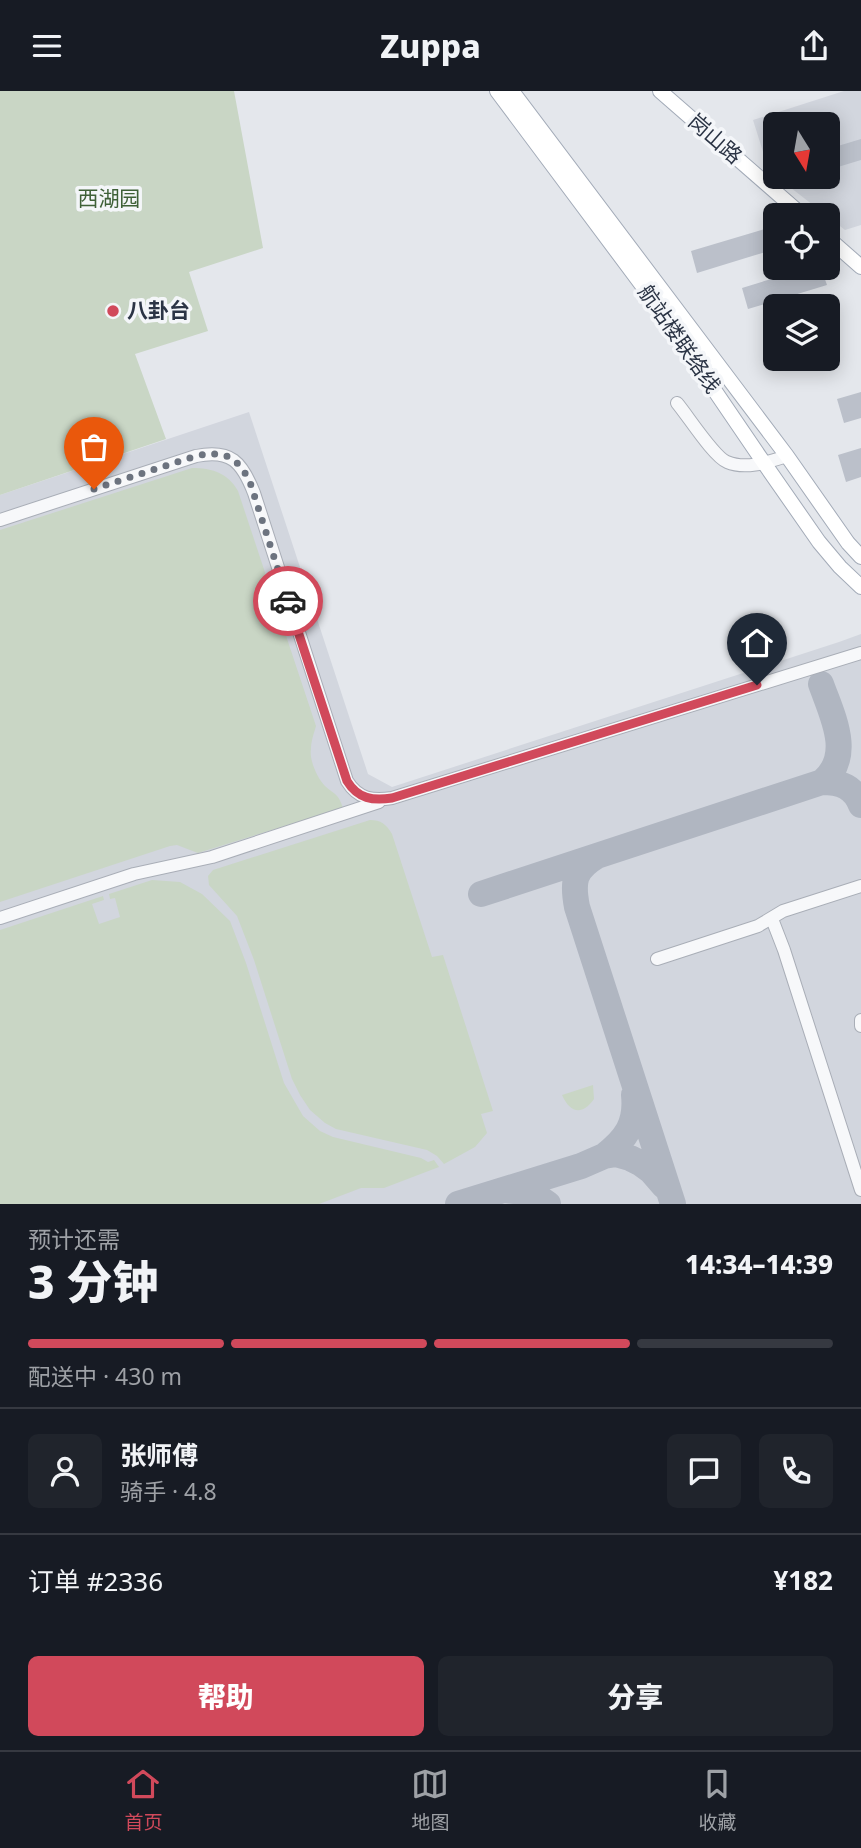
<!DOCTYPE html>
<html lang="zh">
<head>
<meta charset="utf-8">
<style>
	body { margin:0; font-family:"Noto Sans","Noto Sans SC",sans-serif; background:#20242c; color:#f1f3f6; height:100vh; display:flex; flex-direction:column; font-size:26px; white-space:nowrap }
	* { box-sizing:border-box; margin:0 }
	p { font-size:23px; color:#9ea1a6 }
	.icon { flex:none; width:38px; height:38px; fill:none; stroke:currentColor; stroke-width:2; stroke-linecap:round; stroke-linejoin:round }
	.map { position:relative; height:1113px; overflow:hidden }
	.sheet { display:flex; flex-direction:column; background:#171b24; flex:1 }
	.sheet>* { flex:none }
	.needle { width:46px; rotate:169deg }
	.controls { position:absolute; left:763px; top:21px; display:grid; gap:14px }
	.controls a { display:grid; place-items:center; width:77px; height:77px; border-radius:10px; background:#171b24; box-shadow:0 4px 18px #0003; font-size:35px }
	.pin { position:absolute; display:grid; place-items:center; width:60px; height:60px; color:#fff; margin:-72px -30px; border-radius:50% 50% 50% 0; rotate:-45deg; box-shadow:0 0 7px #0007 }
	.pin .icon { rotate:45deg }
	.courier { position:absolute; display:grid; place-items:center; width:70px; height:70px; margin:-35px; border:5px solid #d1495b; border-radius:50%; background:#fff; color:#222; box-shadow:0 2px 9px #0007 }
	.overview em { font-style:normal; font-weight:800 }
	.overview div { display:flex; flex-direction:column-reverse }
	.overview { display:flex; align-items:center; justify-content:space-between; height:119px; padding:0 28px }
	h1 { font-size:46px; font-weight:800; line-height:52px }
	.bar { display:grid; grid-template-columns:repeat(4,1fr); gap:10px 7px; align-content:center; height:84px; padding:0 28px }
	.bar i { height:9px; border-radius:5px; background:#363941 }
	.bar .active { background:#d1495b }
	.bar p { grid-column:span 4 }
	.line { display:flex; align-items:center; gap:18px; padding:0 28px; border-top:2px solid #363941 }
	.line div { flex:1 }
	.round { display:grid; place-items:center; flex:none; width:74px; height:74px; border-radius:10px; background:#20242c }
	.button { display:flex; gap:14px; margin-top:auto; padding:14px 28px }
	.button a { flex:1; height:80px; border-radius:10px; background:#d1495b; color:#fff; font-size:28px; font-weight:800; line-height:80px; text-align:center }
	.button a+a { background:#20242c; color:#f1f3f6 }
	header { display:flex; justify-content:space-between; align-items:center; height:91px; padding:0 28px; background:#171b24; font-size:32px; font-weight:800 }
	.tab-bar { display:flex; justify-content:space-around; align-items:center; height:98px; border-top:2px solid #363941; background:#171b24; font-size:19px; color:#9ea1a6 }
	.tab-bar a { display:grid; justify-items:center; gap:4px }
	.tab-bar .active { color:#d1495b }
	.map>svg:first-child { display:block }
	.built { fill:#d2d6de }
	.green { fill:#c9d6c5 }
	.lines { fill:none; stroke-linecap:round; stroke-linejoin:round }
	.taxiway { stroke:#b0b6c1; stroke-width:26 }
	.building { fill:#bbc0ca }
	.minor-casing { stroke:#a9aeb7; stroke-width:14 }
	.major-casing { stroke:#a3abb8; stroke-width:16 }
	.minor { stroke:#f7f8fa; stroke-width:12 }
	.major { stroke:#fff; stroke-width:14 }
	.done { stroke:#6c737f; stroke-width:7; stroke-dasharray:0 12.6 }
	.route { stroke:#d1495b; stroke-width:9 }
	.poi-dot { fill:#d1495b; stroke:#f4f6f9; stroke-width:2.5 }
	.labels { text-anchor:middle; stroke-width:7; stroke-linejoin:round; paint-order:stroke }
	.street-label { font-size:21px; fill:#2b3445; stroke:#f4f6f9 }
	.park-label { font-size:21px; fill:#3f6138; stroke:#f4f6f9 }
	.poi-label { font-size:21px; font-weight:bold; fill:#2b3445; stroke:#f4f6f9; text-anchor:start }
</style>
</head>
<body>
<header><svg class="icon" aria-label="menu" viewBox="0 0 24 24"><path d="M4 6h16M4 12h16M4 18h16"/></svg>Zuppa<svg class="icon" aria-label="share" viewBox="0 0 24 24"><path d="M12 15V3M7 8l5-5 5 5M5 13v7h14v-7"/></svg></header>
<div class="map">
<svg width="861" height="1113" viewBox="0 0 861 1113">
	<rect width="100%" height="100%" fill="#e4e7ec"/>
	<path class="built" d="M844,0H861V134L845,139L777,86H828V33H775V85L769,80L753,29Z
		M249,321L368,683L392,696L839,551L861,543V1113H0V404Z"/>
	<path class="green" d="M0,0H234L263,157L189,181L208,240L135,263L166,348L0,404Z
		M192,377C212,377 228,382 238,400L316,635C314,642 311,650 311,658C309,668 317,687 325,695C335,704 338,702 343,717L198,762L177,754L170,755L0,811V439Z
		M370,729C381,729 386,733 392,743L432,866L443,864L493,1020L481,1023L487,1042L475,1056L444,1073L437,1065L427,1059L336,1038L325,1032L310,1019L300,1004L292,988L254,869L237,825L209,794L208,785L213,779Z
		M152,789L180,791L202,803L230,830L246,872L284,992L303,1025L320,1040L333,1046L421,1067L428,1071L434,1069L439,1076L384,1097H361L319,1113H0V839L103,805L104,809L92,813L99,833L120,826L115,807L110,808L109,803Z
		M593,994L594,1008C582,1025 570,1022 562,1004Z"/>
	<g class="lines">
		<path class="taxiway" d="M821,593C832,624 854,665 822,691
			M597,765C574,779 572,790 577,816L673,1113
			M481,803L822,691C841,691 854,696 861,714
			M604,1065C626,1048 637,1033 634,1004
			M505,1099L532,1102L548,1113
			M458,1113L581,1075L604,1065L616,1063L630,1067L640,1072L651,1080L664,1095"/>
	</g>
	<path class="building" d="M861,48V69L828,79V58Z
		M775,135V158L697,182L691,160Z
		M807,177H821L827,194L748,218L742,197Z
		M861,301V327L844,332L837,308Z
		M861,357V386L846,391L838,364Z"/>
	<g class="lines">
		<defs>
			<path id="minor" d="M677,312C688,325 714,366 727,371C746,379 768,371 787,365
				M0,429L196,365C231,358 242,371 254,402L347,690C358,708 373,710 392,707L861,562
				M0,827L134,783L212,766L379,711
				M772,828L784,859L861,1099
				M657,868L758,835L783,820L861,795
				M861,929V935"/>
			<path id="major" d="M497,0L653,209L764,372L819,451L840,476L861,496
				M512,0L787,365L848,452L861,466
				M660,0L802,124
				M828,147L861,176"/>
		</defs>
		<use href="#minor" class="minor-casing"/>
		<use href="#major" class="major-casing"/>
		<use href="#minor" class="minor"/>
		<use href="#major" class="major"/>
	</g>
	<g class="lines">
		<path class="done" d="M94,398L196,365C224,359 237,365 250,391L288,510"/>
		<path class="route" d="M288,510L347,690C358,708 373,710 392,707L757,594"/>
	</g>
	<circle class="poi-dot" cx="113" cy="220" r="7"/>
	<g class="labels">
		<g class="street-label">
			<text transform="translate(715 48) rotate(41)" y="7">岗山路</text>
			<text transform="translate(679 248) rotate(55)" y="7">航站楼联络线</text>
		</g>
		<g class="park-label">
			<text x="109" y="115">西湖园</text>
		</g>
		<g class="poi-label">
			<text x="127" y="227">八卦台</text>
		</g>
	</g>
</svg>
<div class="controls">
<a><svg class="needle" viewBox="-14 -14 28 28"><path d="M0-13l5 13h-10z" fill="#e53935"/><path d="M0 13l5-13h-10z" fill="#9ea1a6"/></svg></a>
<a><svg class="icon" aria-label="locate" viewBox="0 0 24 24"><circle cx="12" cy="12" r="6"/><path d="M12 2v4M12 18v4M2 12h4M18 12h4"/></svg></a>
<a><svg class="icon" aria-label="layers" viewBox="0 0 24 24"><path d="M12 4l9 5-9 5-9-5zM3 14l9 5 9-5"/></svg></a>
</div>
<div class="pin" style="left:94px;top:398px;background:#ea580c"><svg class="icon" aria-label="bag" viewBox="0 0 24 24"><path d="M5 8h14l-1 12H6zM9 8a3 3 0 0 1 6 0"/></svg></div>
<div class="pin" style="left:757px;top:594px;background:#1f2937"><svg class="icon" aria-label="home" viewBox="0 0 24 24"><path d="M3 11l9-7 9 7M6 9v11h12V9"/></svg></div>
<div class="courier" style="left:288px;top:510px"><svg class="icon" aria-label="car" viewBox="0 0 24 24"><path d="M5 17H2v-5l4-1 3-4h7l3 4 3 1v5h-3M9 17h6M6 11h13"/><circle cx="7" cy="17" r="2"/><circle cx="17" cy="17" r="2"/></svg></div>
</div>
<section class="sheet">
<div class="overview"><div><h1>3 分钟</h1><p>预计还需</p></div><em>14:34–14:39</em></div>
<div class="bar"><i class="active"></i><i class="active"></i><i class="active"></i><i></i><p>配送中 · 430 m</p></div>
<div class="line" style="height:126px"><a class="round"><svg class="icon" aria-label="person" viewBox="0 0 24 24"><circle cx="12" cy="8" r="4"/><path d="M4 21q1-7 8-7t8 7"/></svg></a><div><b>张师傅</b><p>骑手 · 4.8</p></div><a class="round"><svg class="icon" aria-label="chat" viewBox="0 0 24 24"><path d="M4 5h16v11H9l-5 4z"/></svg></a><a class="round"><svg class="icon" aria-label="phone" viewBox="0 0 24 24"><path d="M5 4h4l2 5-3 2q2 4 5 5l2-3 5 2v4C11 20 4 13 5 4z"/></svg></a></div>
<div class="line" style="height:91px"><div>订单 #2336</div><b>¥182</b></div>
<div class="button"><a>帮助</a><a>分享</a></div>
</section>
<nav class="tab-bar">
<a class="active"><svg class="icon" aria-label="home" viewBox="0 0 24 24"><path d="M3 11l9-7 9 7M6 9v11h12V9"/></svg>首页</a>
<a><svg class="icon" aria-label="map" viewBox="0 0 24 24"><path d="M3 6l6-2 6 2 6-2v14l-6 2-6-2-6 2zM9 4v14M15 6v14"/></svg>地图</a>
<a><svg class="icon" aria-label="saved" viewBox="0 0 24 24"><path d="M7 4h10v16l-5-4-5 4z"/></svg>收藏</a>
</nav>
</body>
</html>
